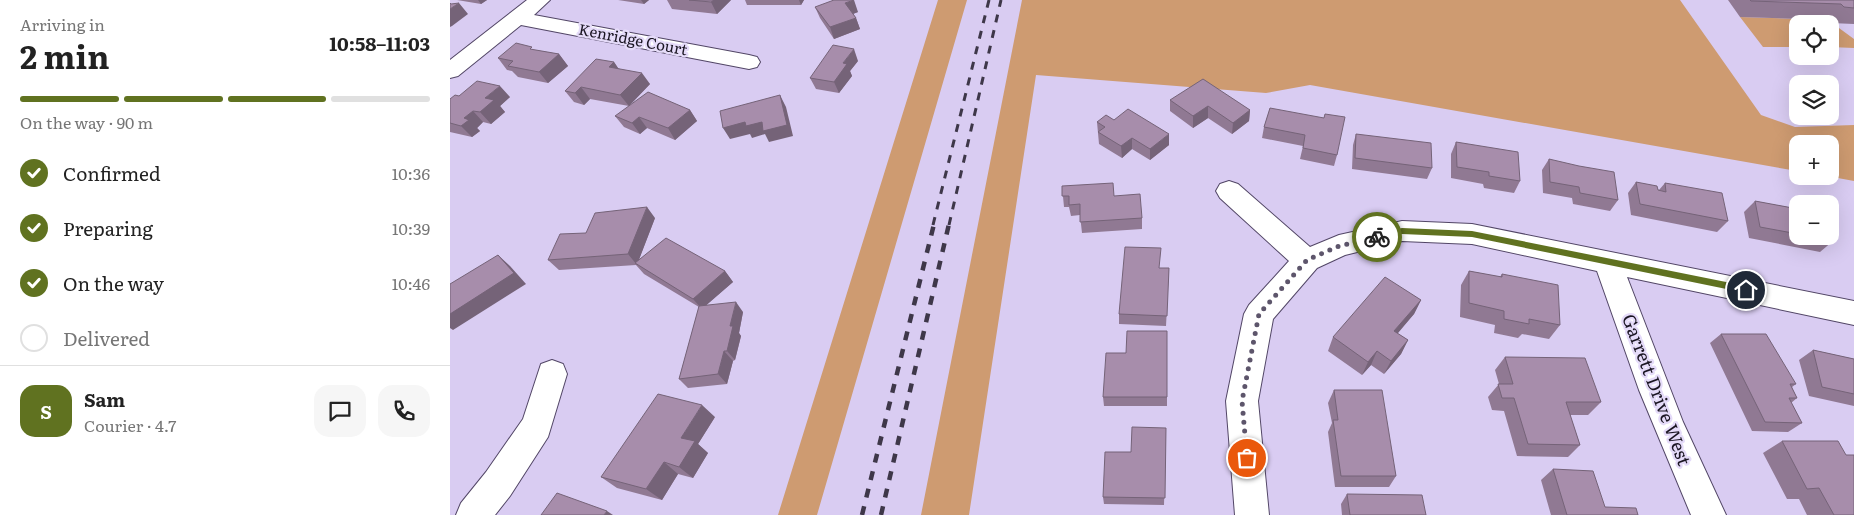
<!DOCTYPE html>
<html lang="en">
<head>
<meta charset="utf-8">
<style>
	body { margin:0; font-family:Literata,serif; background:#f6f6f6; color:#222; height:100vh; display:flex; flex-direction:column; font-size:19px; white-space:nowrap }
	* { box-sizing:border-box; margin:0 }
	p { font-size:16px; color:#767676 }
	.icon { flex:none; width:28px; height:28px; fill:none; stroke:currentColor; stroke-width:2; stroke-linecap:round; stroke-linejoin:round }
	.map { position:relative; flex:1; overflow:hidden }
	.sheet { display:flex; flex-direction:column; background:#fff; width:450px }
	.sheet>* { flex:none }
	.controls { position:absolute; left:1339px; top:15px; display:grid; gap:10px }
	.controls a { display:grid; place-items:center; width:50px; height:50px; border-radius:10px; background:#fff; box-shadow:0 5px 20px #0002; font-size:25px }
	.pin { position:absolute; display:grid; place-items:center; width:42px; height:42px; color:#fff; margin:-21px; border:2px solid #fff; border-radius:50%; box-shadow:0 1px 5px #0007 }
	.courier { position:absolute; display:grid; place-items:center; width:50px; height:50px; margin:-25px; border:4px solid #607220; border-radius:50%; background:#fff; color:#222; box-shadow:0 1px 6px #0007 }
	.head em { font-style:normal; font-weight:700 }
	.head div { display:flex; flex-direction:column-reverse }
	.head { display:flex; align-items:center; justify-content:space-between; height:85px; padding:0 20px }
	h1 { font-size:32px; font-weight:700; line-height:38px }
	.bar { display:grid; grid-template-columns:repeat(4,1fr); gap:8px 5px; align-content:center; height:60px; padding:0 20px }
	.bar i { height:6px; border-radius:4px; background:#e0e0e0 }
	.bar .active { background:#607220 }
	.bar p { grid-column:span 4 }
	.line { display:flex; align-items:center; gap:12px; padding:0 20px; border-top:1px solid #e0e0e0 }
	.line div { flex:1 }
	.round { display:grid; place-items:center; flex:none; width:52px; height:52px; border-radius:15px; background:#f6f6f6 }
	ol { padding:0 20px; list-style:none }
	li { display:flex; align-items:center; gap:15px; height:55px }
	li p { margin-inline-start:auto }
	li .icon { padding:5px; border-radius:50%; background:#607220; color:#fff; stroke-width:4 }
	li:last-child { color:#767676 }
	li i { width:28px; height:28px; border:2px solid #e0e0e0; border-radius:50% }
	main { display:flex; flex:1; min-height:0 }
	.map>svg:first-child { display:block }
	.green { fill:#ce9b71 }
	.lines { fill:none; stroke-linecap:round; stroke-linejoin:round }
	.minor-casing { stroke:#524666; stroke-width:2 }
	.minor { fill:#fff; fill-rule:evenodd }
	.rail-far1 { stroke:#3e3749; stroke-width:3; stroke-dasharray:8 8; stroke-linecap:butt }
	.rail { stroke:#3e3749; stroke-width:4.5; stroke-dasharray:9 9; stroke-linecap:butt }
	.wall { fill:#907993 }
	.shaded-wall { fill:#756378 }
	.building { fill:#a78dab; stroke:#756378 }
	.route { fill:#607220 }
	.done { stroke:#5d556b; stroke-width:5; stroke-dasharray:0 9 }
	.labels { text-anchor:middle; stroke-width:4.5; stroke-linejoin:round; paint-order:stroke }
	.far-street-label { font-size:15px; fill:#1a1522; stroke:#e5dbf9 }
	.street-label { font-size:18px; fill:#1a1522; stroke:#e5dbf9 }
</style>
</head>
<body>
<main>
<section class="sheet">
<div class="head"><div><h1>2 min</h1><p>Arriving in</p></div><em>10:58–11:03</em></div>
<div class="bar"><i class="active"></i><i class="active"></i><i class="active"></i><i></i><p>On the way · 90 m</p></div>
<ol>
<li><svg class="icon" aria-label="check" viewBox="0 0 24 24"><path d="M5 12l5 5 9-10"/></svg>Confirmed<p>10:36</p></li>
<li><svg class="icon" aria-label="check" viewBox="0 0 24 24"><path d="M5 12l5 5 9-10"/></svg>Preparing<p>10:39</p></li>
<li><svg class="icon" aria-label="check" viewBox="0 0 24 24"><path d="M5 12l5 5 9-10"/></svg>On the way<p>10:46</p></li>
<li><i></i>Delivered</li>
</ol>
<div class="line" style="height:90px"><b class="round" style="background:#607220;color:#fff">S</b><div><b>Sam</b><p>Courier · 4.7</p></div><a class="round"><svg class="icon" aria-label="chat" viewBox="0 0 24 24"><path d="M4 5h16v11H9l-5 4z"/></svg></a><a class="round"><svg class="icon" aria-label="phone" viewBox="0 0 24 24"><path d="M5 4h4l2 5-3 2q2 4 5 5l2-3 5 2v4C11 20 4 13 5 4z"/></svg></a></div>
</section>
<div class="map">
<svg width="1404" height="515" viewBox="0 0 1404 515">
	<rect width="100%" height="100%" fill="#d9ccf2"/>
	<path class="green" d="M488,0H517L367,515H328Z
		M572,0H1230L1311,115L1345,127L1404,125V181L1377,176H1380V144H1348L1347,171L860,85L816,93L586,75L519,515H471Z
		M1290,17L1378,20L1404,39V48L1380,47V24H1348L1347,47H1313Z"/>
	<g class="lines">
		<defs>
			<path id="minor" d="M77,0H100L84,15L299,55L307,57L310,62L307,67L299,69L71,25L8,76L0,78V60Z
				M779,181L788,184L860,247L889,235L952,221L1022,224L1404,301V325L1177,277L1233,422L1276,515H1241L1189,390L1147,271L1022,244L952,241L895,255L867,268L823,319L808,401L819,515H785L776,401L794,314L799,305L839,261L770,198L766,191L770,184Z
				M102,360L113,364L117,374L98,437L60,496L45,515H6L11,503L36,472L73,419L91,364Z"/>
		</defs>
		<use href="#minor" class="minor-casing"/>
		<use href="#minor" class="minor"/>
		<path class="rail-far1" d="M483,225L539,0
			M499,225L551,0"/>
		<path class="rail" d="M412,515L484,224
			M431,515L499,224"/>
	</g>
	<path class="wall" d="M7,0H37L31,4Z
		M168,0H199L194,4Z
		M217,0H281L267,14L222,9Z
		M295,0H354L351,5H297Z
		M1278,0H1404V24L1381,23L1378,20L1290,17Z
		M365,7L408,12L403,14L406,18L410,29L384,39L370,18Z
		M85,50L109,54L118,66L98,83L68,77L62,71L57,70L48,58Z
		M408,61L400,71L402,76L389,93L366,89L360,78Z
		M164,62L168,68L200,84L179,106L140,99L134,105L124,102L115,91Z
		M9,96L60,97L50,106L55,112L41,124L33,122L27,128L30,131L22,137L0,132V99Z
		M720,100L800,110L799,121L782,134L758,118L743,128L720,111Z
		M820,108L887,155L884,166L850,159L853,146L812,138L814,127Z
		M240,110L247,121L225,140L197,128L190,134L174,127L165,116Z
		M664,120L719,145L700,160L682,149L672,158L649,144L647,122Z
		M906,134L982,168L977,179L902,169L903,145Z
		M1006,142L1070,181L1064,193L1034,188L1033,184L1001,178V154Z
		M1099,159L1168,200L1160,211L1123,204L1122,198L1093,193L1092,170Z
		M1186,182L1209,190L1215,183L1278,221L1267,232L1181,215L1178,193Z
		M612,186L692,218V229L632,233L630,215L621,216L619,207H614Z
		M1305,201L1348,209V236H1380L1383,241L1370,252L1299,238L1294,212Z
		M205,218L189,259L275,271L283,282L256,305L293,312L289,333L291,336L285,360L283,361L277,384L238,388L229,379L249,307L194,274L186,265L109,270L98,260L136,233Z
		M710,268H719L716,326L669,324V314Z
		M1019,271L1050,277L1052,274L1110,325L1099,339L1072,334L1068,338L1044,333L1045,325L1010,317L1011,285Z
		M971,300L964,314L947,333L958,340L951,354L934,374L921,365L912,375L878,351L883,337Z
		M717,331V406H654L653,397L676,353Z
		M1271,334L1346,384L1342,387L1347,398L1341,403L1352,423L1338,432L1302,431L1260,343Z
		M1363,350L1404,359V406L1359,396L1349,360Z
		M1055,357L1151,402L1138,415H1120L1130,445L1118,457L1067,456L1054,411L1042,410L1038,397L1049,384L1045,370Z
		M884,390L946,476L939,487H885L878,432L882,423L878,403Z
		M265,417L248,444L258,453L243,478L228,474L212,500L167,488L151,477Z
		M716,428L714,505L654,504L653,497L681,452Z
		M1332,441L1404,515H1357L1349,499H1337L1313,453Z
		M1103,469L1155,507L1188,515H1101L1091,480Z
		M897,494L976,515H892L891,504Z"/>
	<path class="shaded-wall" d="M28,0H37L31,4Z
		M191,0H199L194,4Z
		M264,0H281L267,14L261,2Z
		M349,0H354L351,5Z
		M404,0L408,12L400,15L395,3Z
		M9,3L18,14L2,26L0,27V9Z
		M406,18L410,29L384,39L380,27Z
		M404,49L408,61L400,71L402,76L389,93L384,82L393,63Z
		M109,54L118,66L98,83L89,72Z
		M164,62L172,74L159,67Z
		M192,73L200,84L179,106L170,95Z
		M50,86L60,97L50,106L55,112L41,124L30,112L35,98Z
		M131,87L140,99L134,105L125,93Z
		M330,95L336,107L343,136L319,142L315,134L302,138L300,134L280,139L273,128Z
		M758,106V118L743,128V116Z
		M240,110L247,121L225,140L218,128Z
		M800,110L799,121L782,134L783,123Z
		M23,111L33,122L27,128L30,131L22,137L11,126L14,118Z
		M189,117L197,128L190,134L182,123Z
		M719,134V145L700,160V149Z
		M682,138V149L672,158L671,146Z
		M197,207L205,218L187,265L178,254Z
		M48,255L60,266L76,284L3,330L0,328V314Z
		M275,271L283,282L252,309L243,299Z
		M971,300L964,314L938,345L944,331Z
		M286,302L293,312L289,333L291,336L285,360L277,351L280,326Z
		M958,340L951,354L934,374L941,361Z
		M274,351L283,361L277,384L268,374Z
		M927,351L921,365L912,375L918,362Z
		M252,405L265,417L248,444L258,453L243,478L229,467L231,438Z
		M214,462L228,474L212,500L196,489Z
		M157,511L163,515H154Z"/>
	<path class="building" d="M239,0H264L261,2Z
		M384,0H404L395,3L406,18L380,27L365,7Z
		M1300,0H1404V8L1394,7L1391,4L1301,1Z
		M0,3L1,4L9,3L0,9Z
		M66,43L82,47L80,49L109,54L89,72L58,66L63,61L48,58Z
		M383,45L404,49L393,63L397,64L384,82L360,78Z
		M146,59L164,62L159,67L192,73L170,95L131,87L125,93L115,91Z
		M753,79L800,110L783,123L758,106L743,116L720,100Z
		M27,81L50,86L35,98L44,100L30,112L23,111L14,118L19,120L11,126L0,123V99L5,95L9,96Z
		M198,92L240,110L218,128L189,117L182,123L165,116Z
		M330,95L337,125L313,131L312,122L296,126L295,122L273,128L270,111Z
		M820,108L874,118L875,114L895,117L887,155L853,148L855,135L814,127Z
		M678,109L719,134L700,149L682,138L671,146L648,132L655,127L647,122L656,115L664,120Z
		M906,134L981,143L982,168L905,158Z
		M1006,142L1068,152L1070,181L1039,176V172L1007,167Z
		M1099,159L1129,166L1164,172L1168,200L1130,193L1129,187L1100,182Z
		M1186,182L1207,186L1208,190L1216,192L1215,183L1272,193L1278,221L1190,204Z
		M663,183L664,196L690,194L692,218L630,222V204L619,205V196H612V186Z
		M1305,201L1348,209V234L1310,227Z
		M197,207L178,254L98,260L110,234L136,233L145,213Z
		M1380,232L1383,241L1358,236H1380Z
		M216,238L275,271L243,299L185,263Z
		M675,247L711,248L709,268H719L717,316L669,314Z
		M48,255L64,273L0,314V284Z
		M1019,271L1052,277V274L1108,285L1110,325L1079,319V324L1054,319V311L1019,303Z
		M935,277L971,300L944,331L958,340L941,361L927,351L918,362L883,337Z
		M286,302L280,326H283L277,351H274L268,374L229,379L249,306Z
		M677,331H717V397H653L656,353H676Z
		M1271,334H1316L1346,384H1340L1347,398H1339L1352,423L1315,422Z
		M1363,350L1404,359V394L1372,387Z
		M1055,357L1135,358L1151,402H1116L1130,445L1078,444L1064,398H1052L1048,384H1063Z
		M884,390H932L946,476H891L883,420H888Z
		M208,394L252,405L231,438L245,441L229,467L214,462L196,489L151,477Z
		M682,427L716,428L715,498L653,497L655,452H681Z
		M1332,441H1388L1396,455H1404V515H1384L1369,488L1357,489Z
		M1103,469L1143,471L1155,507L1186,508L1188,515H1117Z
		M107,493L157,511L154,515H91Z
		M897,494L972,495L976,515H900Z"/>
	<path class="route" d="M952,228L1022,231L1296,286L1300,290L1296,293L1022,237L952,234L927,240L923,237L927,234Z"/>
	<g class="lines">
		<path class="done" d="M797,458L792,401L809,314L857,260L889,246L927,237"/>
	</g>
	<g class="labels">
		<g class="far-street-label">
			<text transform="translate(183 40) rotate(11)" y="5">Kenridge Court</text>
		</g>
		<g class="street-label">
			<text transform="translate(1206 390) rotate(69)" y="6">Garrett Drive West</text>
		</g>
	</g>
</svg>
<div class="controls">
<a><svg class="icon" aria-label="locate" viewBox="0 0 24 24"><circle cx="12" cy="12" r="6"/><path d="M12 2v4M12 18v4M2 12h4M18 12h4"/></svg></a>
<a><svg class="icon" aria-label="layers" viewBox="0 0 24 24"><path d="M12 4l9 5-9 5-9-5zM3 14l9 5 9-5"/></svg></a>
<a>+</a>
<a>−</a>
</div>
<div class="pin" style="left:797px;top:458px;background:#ea580c"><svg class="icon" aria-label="bag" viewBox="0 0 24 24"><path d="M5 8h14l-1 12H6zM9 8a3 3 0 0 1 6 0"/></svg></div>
<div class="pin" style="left:1296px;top:290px;background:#1f2937"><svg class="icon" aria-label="home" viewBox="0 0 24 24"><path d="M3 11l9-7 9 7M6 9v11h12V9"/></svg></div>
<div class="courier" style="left:927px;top:237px"><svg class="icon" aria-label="bike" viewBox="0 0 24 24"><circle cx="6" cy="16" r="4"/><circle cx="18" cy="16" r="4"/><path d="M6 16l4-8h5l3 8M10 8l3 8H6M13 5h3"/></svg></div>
</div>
</main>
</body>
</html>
